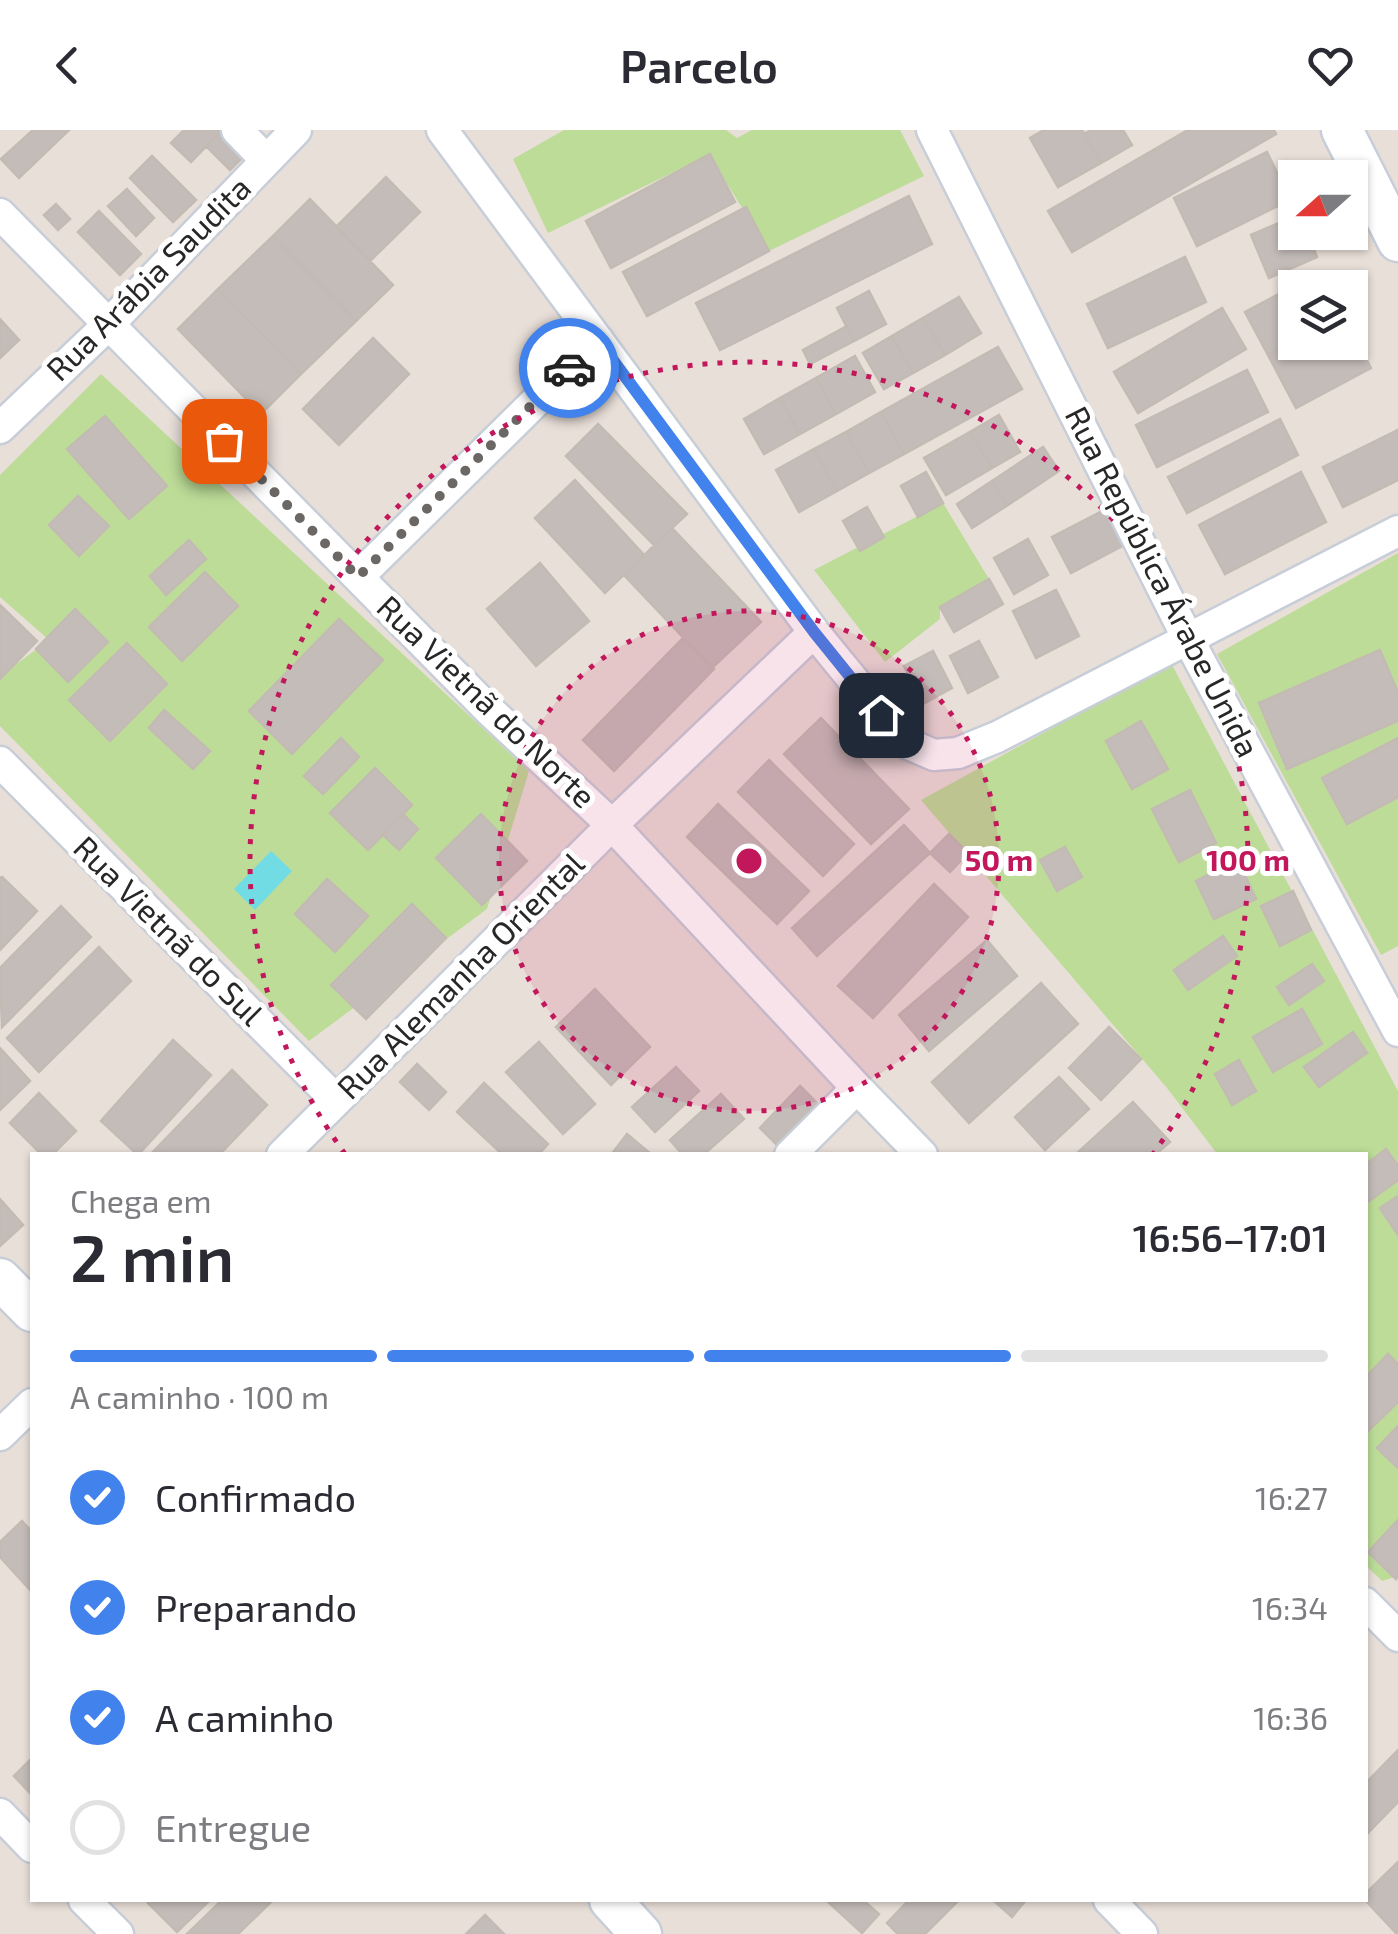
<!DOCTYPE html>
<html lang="pt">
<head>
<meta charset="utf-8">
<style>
	body { margin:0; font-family:"Exo 2",sans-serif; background:#f7f7f7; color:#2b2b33; height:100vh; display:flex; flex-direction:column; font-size:38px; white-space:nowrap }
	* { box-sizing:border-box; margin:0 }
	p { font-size:32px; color:#7c7c81 }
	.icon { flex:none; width:55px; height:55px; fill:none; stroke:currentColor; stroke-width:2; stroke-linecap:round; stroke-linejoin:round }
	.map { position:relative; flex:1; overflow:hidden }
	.side { position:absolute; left:30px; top:1022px; width:1338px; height:750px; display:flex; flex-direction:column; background:#fff; border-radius:0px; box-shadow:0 2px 8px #0004 }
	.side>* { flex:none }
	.needle { width:65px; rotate:249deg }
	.controls { position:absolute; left:1278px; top:30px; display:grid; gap:20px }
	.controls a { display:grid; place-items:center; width:90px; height:90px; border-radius:0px; background:#fff; box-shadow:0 2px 8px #0004; font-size:50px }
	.pin { position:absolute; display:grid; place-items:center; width:85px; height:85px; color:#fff; margin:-42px; border-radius:20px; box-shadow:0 5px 15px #0006 }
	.courier { position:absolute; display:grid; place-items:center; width:100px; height:100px; margin:-50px; border:8px solid #4282ec; border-radius:50%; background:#fff; color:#222; box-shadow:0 2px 12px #0007 }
	.summary em { font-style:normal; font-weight:600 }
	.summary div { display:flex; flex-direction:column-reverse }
	.summary { display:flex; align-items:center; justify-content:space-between; height:170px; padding:0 40px }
	h1 { font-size:65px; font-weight:600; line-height:75px }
	.bar { display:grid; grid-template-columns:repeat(4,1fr); gap:15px 10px; align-content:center; height:120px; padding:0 40px }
	.bar i { height:12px; border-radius:8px; background:#e1e1e2 }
	.bar .active { background:#4282ec }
	.bar p { grid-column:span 4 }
	ol { padding:0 40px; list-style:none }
	li { display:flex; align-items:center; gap:30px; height:110px }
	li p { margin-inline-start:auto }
	li .icon { padding:10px; border-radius:50%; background:#4282ec; color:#fff; stroke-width:4 }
	li:last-child { color:#7c7c81 }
	li i { width:55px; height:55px; border:5px solid #e1e1e2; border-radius:50% }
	header { display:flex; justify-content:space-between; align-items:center; height:130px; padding:0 40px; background:#fff; font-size:45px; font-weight:600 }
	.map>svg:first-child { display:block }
	.green { fill:#bcdc98 }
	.water { fill:#72dce5 }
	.building { fill:#c4bcb9; stroke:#c3bbb3; stroke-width:2.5 }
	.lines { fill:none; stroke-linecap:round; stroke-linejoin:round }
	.minor-casing { stroke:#c7ced8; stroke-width:35 }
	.tertiary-casing { stroke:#c7ced8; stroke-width:45 }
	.minor { stroke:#fff; stroke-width:30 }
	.tertiary { stroke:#fff; stroke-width:40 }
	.done { stroke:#6b6765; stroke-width:10; stroke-dasharray:0 18 }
	.route { stroke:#4282ec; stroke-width:12 }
	.ring { fill:none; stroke:#c2185b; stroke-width:5; stroke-dasharray:5 10 }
	.labels { text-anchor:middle; stroke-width:10; stroke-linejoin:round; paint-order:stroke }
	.street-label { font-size:32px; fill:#272727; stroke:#fff }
	.centre { fill:#c2185b; stroke:#fff; stroke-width:5 }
	.ring-label { font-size:30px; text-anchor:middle; font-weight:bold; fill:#c2185b; stroke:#fff; stroke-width:10; stroke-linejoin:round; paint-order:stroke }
</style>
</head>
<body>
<header><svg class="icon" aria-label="back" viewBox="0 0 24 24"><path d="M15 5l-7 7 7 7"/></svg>Parcelo<svg class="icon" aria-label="heart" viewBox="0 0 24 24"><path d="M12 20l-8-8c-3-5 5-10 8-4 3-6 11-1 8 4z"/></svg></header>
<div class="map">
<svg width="1398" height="1804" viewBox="0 0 1398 1804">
	<rect width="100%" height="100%" fill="#e9dfd9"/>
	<path class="green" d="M564,0H726L737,8L752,0H900L924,46L769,121L709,25L548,103L513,29Z
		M101,244L529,641L487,779L309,911L0,596V546L49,510L0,467V345Z
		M943,373L989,449L940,477V489L885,532L814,440Z
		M1398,423V816L1381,825L1217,524Z
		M1171,533L1398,961V1446L1382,1451L1365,1435V1025H1218L1167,958L921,670Z"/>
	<path class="water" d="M271,721L292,741L255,780L234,759Z"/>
	<path class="building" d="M33,0H69L19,48L1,29Z
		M184,0H222L191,32L171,13Z
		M222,0L246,24L230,40L206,16Z
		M1044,0H1082L1101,33L1058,57L1030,8Z
		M1091,0H1123L1132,15L1101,33L1084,4Z
		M1188,0H1274L1276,4L1072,122L1048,81Z
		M1267,22L1290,70L1197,116L1174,68Z
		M710,24L735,72L611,138L586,91Z
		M152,26L196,70L173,92L130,48Z
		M386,47L420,82L370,131L336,97Z
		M127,59L154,88L136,106L108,76Z
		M909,66L932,114L720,220L696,173Z
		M310,69L393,155L356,191L273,106Z
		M56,74L70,89L58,100L44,85Z
		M746,77L769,121L647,186L623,142Z
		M99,81L141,124L120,145L78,102Z
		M1295,86V102H1307L1317,127L1269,148L1251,105Z
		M273,106L356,191L301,244L218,159Z
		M1185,127L1206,172L1108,218L1087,174Z
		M1320,142L1328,158H1295V210L1268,225L1245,182Z
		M218,159L301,244L261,284L178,199Z
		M869,161L886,194L854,211L837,178Z
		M959,167L981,203L945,225L923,188Z
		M1222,178L1246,219L1138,283L1114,242Z
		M923,188L945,225L913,243L892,206Z
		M0,189L19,210L0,228Z
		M847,196L854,211L810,234L803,220Z
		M1350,199L1371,238L1296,278L1268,225L1295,210V212H1350Z
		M892,206L913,243L884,259L863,223Z
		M373,208L409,244L339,315L303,279Z
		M998,217L1022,259L904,324L881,282Z
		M855,226L875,262L836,284L816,248Z
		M1247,240L1268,282L1157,337L1136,295Z
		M816,248L836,284L800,304L780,268Z
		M780,268L800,304L764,324L744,289Z
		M881,282L904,324L869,343L846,302Z
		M999,285L1020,322L992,338L970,302Z
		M105,286L167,356L129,389L67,319Z
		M1280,289L1298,325L1187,383L1168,347Z
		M598,294L687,384L654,415L566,326Z
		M1398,300V350L1343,377L1323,337Z
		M846,302L869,343L837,361L814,319Z
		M970,302L992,338L946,365L924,328Z
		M1043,317L1059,341L1008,375L992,351Z
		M814,319L837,361L799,382L776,340Z
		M926,342L943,373L918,387L901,356Z
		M1301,342L1326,392L1225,444L1199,395Z
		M575,350L644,425L605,463L535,388Z
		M992,351L1008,375L972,398L957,374Z
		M78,366L109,396L79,426L49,395Z
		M867,377L884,407L860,421L843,391Z
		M1110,377L1128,413L1071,443L1052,407Z
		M672,398L761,492L712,538L624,445Z
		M1028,409L1048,445L1014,464L994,428Z
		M189,410L206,429L166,465L150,446Z
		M540,433L589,491L536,536L487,479Z
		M205,442L238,476L182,531L149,497Z
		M989,449L1003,474L954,502L940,477Z
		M1056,460L1079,506L1036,528L1013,481Z
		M0,475L37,511L0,549Z
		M75,479L108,512L68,552L36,519Z
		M339,489L383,530L292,624L249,581Z
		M683,508L714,539L614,641L583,610Z
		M979,511L998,547L968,563L950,526Z
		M127,513L167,554L110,611L69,570Z
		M1380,520L1398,563V591L1287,639L1259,573Z
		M933,521L952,558L923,574L904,536Z
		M164,580L210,621L193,639L149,598Z
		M821,588L909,679L871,714L784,624Z
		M1141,591L1168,639L1132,659L1106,611Z
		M341,608L359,627L323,664L304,646Z
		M1398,608V667L1347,694L1322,648Z
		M769,630L854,714L823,746L738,662Z
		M375,638L412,675L368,720L330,683Z
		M1190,660L1216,713L1179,732L1152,679Z
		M718,674L809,761L777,794L687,707Z
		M403,684L418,699L399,720L383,705Z
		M481,684L527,731L482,775L436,728Z
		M904,695L930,723L817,826L792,798Z
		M949,704L968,723L950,742L930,723Z
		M1065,717L1082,747L1057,761L1040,730Z
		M1238,730L1256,769L1214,789L1196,751Z
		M2,747L37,781L0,820V748Z
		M327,749L368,786L335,822L295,784Z
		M934,754L968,787L873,888L838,856Z
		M1293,761L1311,800L1280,816L1261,776Z
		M412,774L446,808L366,889L331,855Z
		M61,776L91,807L2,897L0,838Z
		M1223,806L1237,826L1188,860L1174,840Z
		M987,810L1017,846L929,921L899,885Z
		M99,817L131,851L39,942L7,908Z
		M1312,834L1324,851L1289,875L1277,857Z
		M1041,853L1078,894L969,993L932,952Z
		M595,859L650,917L611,955L556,897Z
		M1302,879L1322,914L1273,942L1253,907Z
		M1109,897L1141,929L1101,970L1069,938Z
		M1353,902L1367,923L1319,957L1304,937Z
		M173,910L211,945L138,1025L101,991Z
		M539,912L595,974L563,1004L506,942Z
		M0,918L30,951L0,980Z
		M1239,930L1256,961L1232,975L1215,944Z
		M417,934L446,962L429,980L400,952Z
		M676,937L699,961L655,1002L632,977Z
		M232,940L267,975L219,1025H150Z
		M1059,947L1089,979L1045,1020L1015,987Z
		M484,953L548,1014L538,1025H503L457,982Z
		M800,956L817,973L777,1015L760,998Z
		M39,963L76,1001L52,1025H42L10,993Z
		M721,964L744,989L703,1025H683L670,1010Z
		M1133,972L1170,1012L1155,1025H1075Z
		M627,1004L652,1025H611Z
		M1386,1019L1398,1036V1050L1365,1074V1035Z
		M1398,1066V1105L1380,1078Z
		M0,1069L23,1095L0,1116Z
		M1388,1224L1398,1234V1272L1365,1304V1248Z
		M1398,1296V1338L1377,1318Z
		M1398,1390V1446L1396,1449L1368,1422Z
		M22,1391L32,1402V1462L0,1427V1412Z
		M1398,1620V1672L1365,1706V1654Z
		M32,1628V1665L14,1646Z
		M1398,1732V1804H1397L1365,1770V1764Z
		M150,1770H210L177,1802L148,1773Z
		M222,1770H273L238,1804H187Z
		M826,1770H863L879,1784L862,1803Z
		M909,1770H959L925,1804H898L887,1793Z
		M993,1770H1026L1012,1787Z
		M485,1785L504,1804H466Z"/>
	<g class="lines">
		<defs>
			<path id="minor" d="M237,0L266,30
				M442,0L814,502L904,612L934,625L958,623L997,607L1398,401
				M932,0L1188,509L1398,901
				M0,84L489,580L612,695L857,958L922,1025
				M0,298L108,195L296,0
				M358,447L598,210
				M0,632L336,970
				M282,1025L612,695L814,502
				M790,1025L857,958
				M0,1305L32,1274
				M1365,1473L1398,1506
				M0,1684L32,1717
				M84,1770L118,1804
				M1109,1770L1142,1804"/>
			<path id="tertiary" d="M1342,0L1398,111
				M0,1149L32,1181
				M610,1770L641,1804"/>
		</defs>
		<use href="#minor" class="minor-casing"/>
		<use href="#tertiary" class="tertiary-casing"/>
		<use href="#minor" class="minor"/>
		<use href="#tertiary" class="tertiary"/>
	</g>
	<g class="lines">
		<path class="done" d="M224,311L358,447L569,238"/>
		<path class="route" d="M569,238L598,210L814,502L881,585"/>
	</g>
	<circle cx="749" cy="731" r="250" fill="#c2185b" fill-opacity=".12"/>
	<g class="ring">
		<circle cx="749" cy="731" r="250"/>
		<path d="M345 1024A499 499 0 1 1 1153 1024"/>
	</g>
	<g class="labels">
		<g class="street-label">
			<text transform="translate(149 149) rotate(-45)" y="11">Rua Arábia Saudita</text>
			<text transform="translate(1162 452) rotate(63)" y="11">Rua República Árabe Unida</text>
			<text transform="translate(486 572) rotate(44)" y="11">Rua Vietnã do Norte</text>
			<text transform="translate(168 801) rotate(45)" y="11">Rua Vietnã do Sul</text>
			<text transform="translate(461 846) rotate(-45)" y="11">Rua Alemanha Oriental</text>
		</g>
	</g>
	<circle cx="749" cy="731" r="15" class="centre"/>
	<g class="ring-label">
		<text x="999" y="741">50 m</text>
		<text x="1248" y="741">100 m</text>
	</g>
</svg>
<div class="controls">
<a><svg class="needle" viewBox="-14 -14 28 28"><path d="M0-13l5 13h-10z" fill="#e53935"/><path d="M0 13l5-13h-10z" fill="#7c7c81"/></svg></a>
<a><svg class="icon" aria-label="layers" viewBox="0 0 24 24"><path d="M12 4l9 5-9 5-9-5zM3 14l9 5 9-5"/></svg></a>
</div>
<div class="pin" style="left:224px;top:311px;background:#ea580c"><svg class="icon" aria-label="bag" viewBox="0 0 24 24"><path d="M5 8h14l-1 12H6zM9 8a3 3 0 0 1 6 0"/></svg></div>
<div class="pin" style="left:881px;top:585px;background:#1f2937"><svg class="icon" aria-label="home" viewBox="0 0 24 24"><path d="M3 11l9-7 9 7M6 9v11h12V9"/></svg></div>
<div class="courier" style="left:569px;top:238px"><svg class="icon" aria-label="car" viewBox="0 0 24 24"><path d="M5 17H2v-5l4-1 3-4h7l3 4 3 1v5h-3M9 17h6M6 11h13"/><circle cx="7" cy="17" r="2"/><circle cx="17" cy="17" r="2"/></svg></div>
<section class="side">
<div class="summary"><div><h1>2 min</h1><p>Chega em</p></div><em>16:56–17:01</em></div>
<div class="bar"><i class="active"></i><i class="active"></i><i class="active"></i><i></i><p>A caminho · 100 m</p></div>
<ol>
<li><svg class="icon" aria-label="check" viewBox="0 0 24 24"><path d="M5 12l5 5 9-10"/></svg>Confirmado<p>16:27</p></li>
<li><svg class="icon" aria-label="check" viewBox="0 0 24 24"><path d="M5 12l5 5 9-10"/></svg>Preparando<p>16:34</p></li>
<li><svg class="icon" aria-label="check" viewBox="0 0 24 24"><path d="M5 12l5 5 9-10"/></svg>A caminho<p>16:36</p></li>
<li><i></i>Entregue</li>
</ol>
</section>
</div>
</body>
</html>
